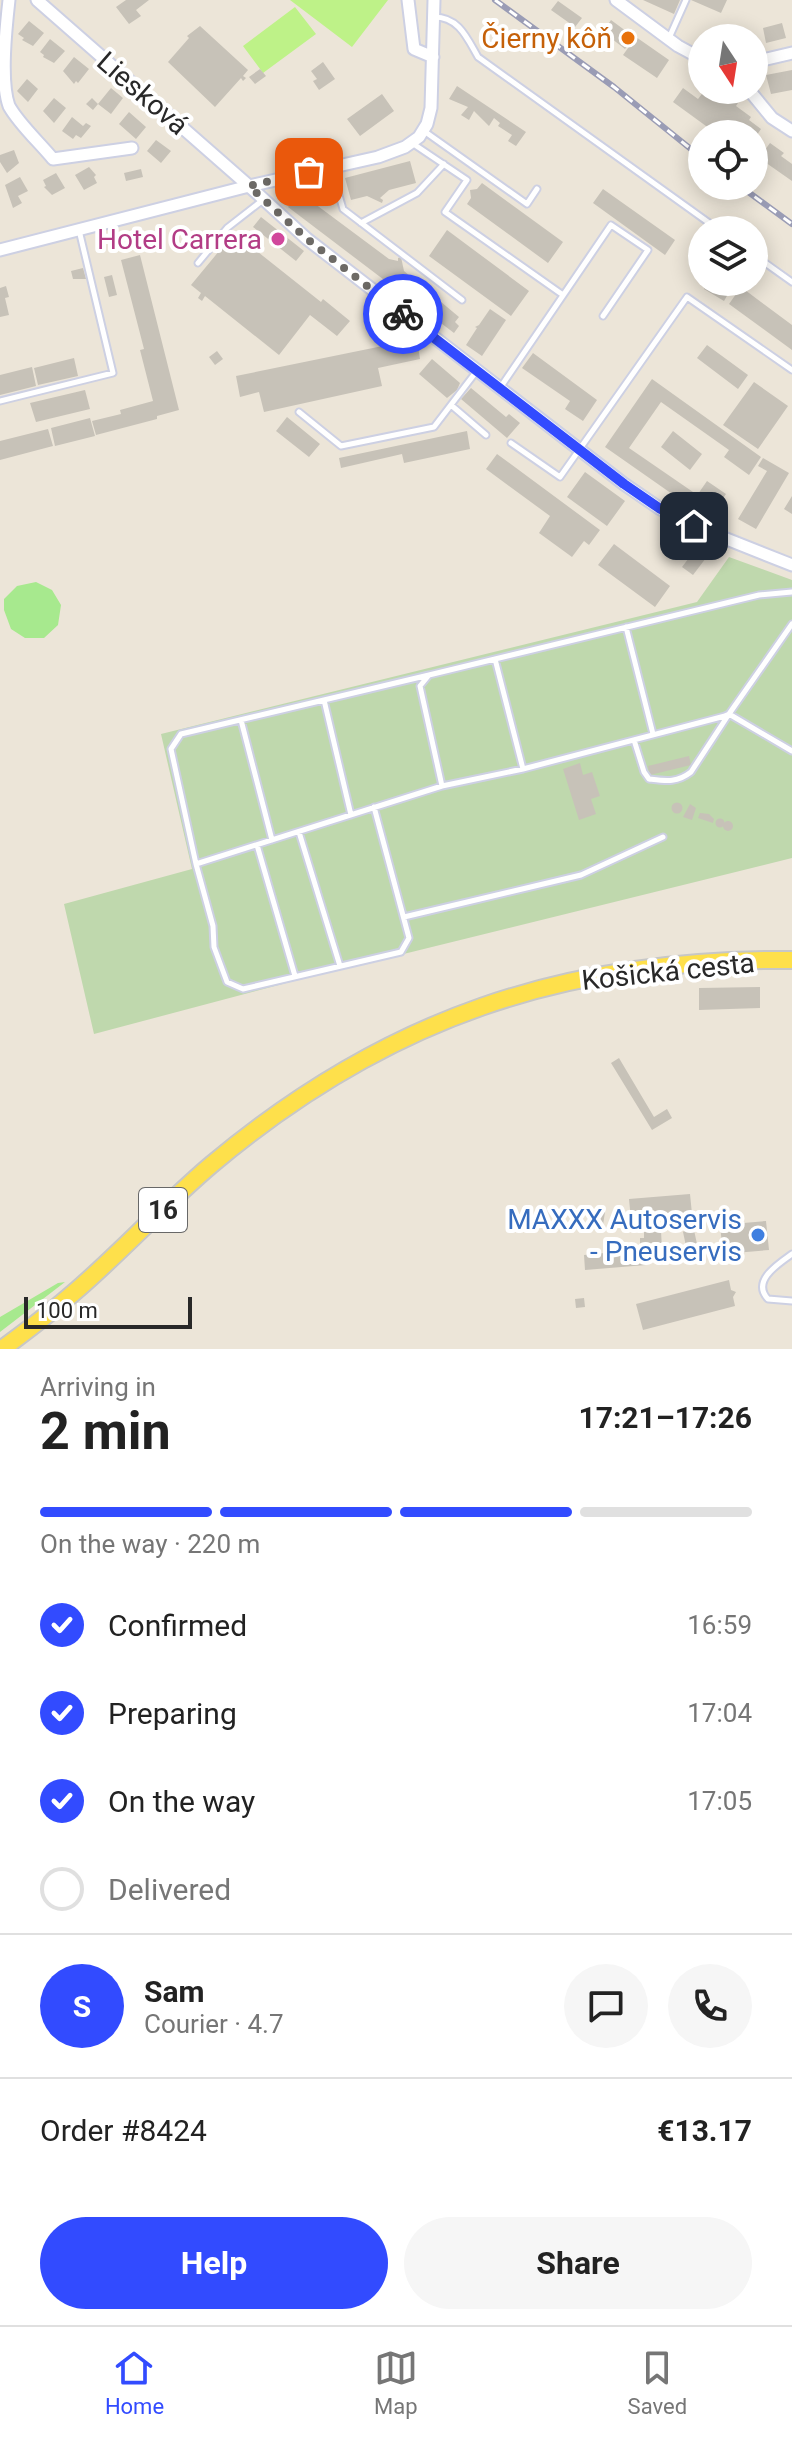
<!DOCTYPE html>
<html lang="en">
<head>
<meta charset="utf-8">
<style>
	body { margin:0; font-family:Roboto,sans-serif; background:#f6f6f6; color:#222; height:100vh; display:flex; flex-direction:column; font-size:30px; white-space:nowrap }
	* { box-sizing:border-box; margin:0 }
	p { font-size:26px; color:#767676 }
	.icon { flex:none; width:44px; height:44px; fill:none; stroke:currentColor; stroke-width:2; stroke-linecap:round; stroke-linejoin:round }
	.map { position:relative; height:1349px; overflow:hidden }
	.panel { display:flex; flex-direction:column; background:#fff; flex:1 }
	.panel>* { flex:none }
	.needle { width:52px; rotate:168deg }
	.tools { position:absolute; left:688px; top:24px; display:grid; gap:16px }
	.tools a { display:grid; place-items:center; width:80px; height:80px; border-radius:50%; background:#fff; box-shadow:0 4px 20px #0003; font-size:40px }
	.scale { position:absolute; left:24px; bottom:20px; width:168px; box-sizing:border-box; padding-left:8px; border:4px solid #282828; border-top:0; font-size:22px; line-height:28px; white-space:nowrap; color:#282828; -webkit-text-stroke:6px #fff; paint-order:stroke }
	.pin { position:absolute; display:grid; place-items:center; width:68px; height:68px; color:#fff; margin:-34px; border-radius:16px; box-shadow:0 4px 12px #0006 }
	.courier { position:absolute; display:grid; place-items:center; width:80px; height:80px; margin:-40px; border:6px solid #324bff; border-radius:50%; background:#fff; color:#222; box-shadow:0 2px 10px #0007 }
	.overview em { font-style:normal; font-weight:700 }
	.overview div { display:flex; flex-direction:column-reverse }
	.overview { display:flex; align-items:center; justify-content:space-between; height:136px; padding:0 40px }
	h1 { font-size:52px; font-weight:700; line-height:60px }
	.bar { display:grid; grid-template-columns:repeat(4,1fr); gap:12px 8px; align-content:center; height:96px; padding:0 40px }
	.bar i { height:10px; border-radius:6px; background:#e0e0e0 }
	.bar .current { background:#324bff }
	.bar p { grid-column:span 4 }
	.line { display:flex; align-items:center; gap:20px; padding:0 40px; border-top:2px solid #e0e0e0 }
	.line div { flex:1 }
	.round { display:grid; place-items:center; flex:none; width:84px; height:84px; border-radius:42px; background:#f6f6f6 }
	ol { padding:0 40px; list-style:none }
	li { display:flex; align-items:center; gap:24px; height:88px }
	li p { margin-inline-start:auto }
	li .icon { padding:8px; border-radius:50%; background:#324bff; color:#fff; stroke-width:4 }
	li:last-child { color:#767676 }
	li i { width:44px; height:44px; border:4px solid #e0e0e0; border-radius:50% }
	.action { display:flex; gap:16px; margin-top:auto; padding:16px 40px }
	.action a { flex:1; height:92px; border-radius:48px; background:#324bff; color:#fff; font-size:32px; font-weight:700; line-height:92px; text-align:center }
	.action a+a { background:#f6f6f6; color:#222 }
	.menu { display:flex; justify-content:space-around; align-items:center; height:112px; border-top:2px solid #e0e0e0; background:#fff; font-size:22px; color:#767676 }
	.menu a { display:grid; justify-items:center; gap:4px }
	.menu .current { color:#324bff }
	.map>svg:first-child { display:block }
	.green { fill:#a7e98e }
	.cemetery { fill:#bfd8ad }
	.pitch { fill:#bef288 }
	.building { fill:#c7c2b8 }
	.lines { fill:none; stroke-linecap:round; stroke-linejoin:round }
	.service-casing { stroke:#cdd0e3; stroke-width:9 }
	.minor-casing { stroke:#cdd0e3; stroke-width:15 }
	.primary-casing { stroke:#c7c7c7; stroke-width:20 }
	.service { stroke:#fff; stroke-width:5 }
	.minor { stroke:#fff; stroke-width:11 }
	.primary { stroke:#fee04b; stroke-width:16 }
	.rail-casing { stroke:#9a9cb5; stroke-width:6 }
	.rail { stroke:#fff; stroke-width:3; stroke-dasharray:9; stroke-linecap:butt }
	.done { stroke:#6d6a66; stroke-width:8; stroke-dasharray:0 14.4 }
	.route { stroke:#324bff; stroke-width:10 }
	.food-dot { fill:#e8710a; stroke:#fff; stroke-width:3 }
	.hotel-dot { fill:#d1479c; stroke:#fff; stroke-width:3 }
	.shop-dot { fill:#3f7fe0; stroke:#fff; stroke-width:3 }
	.labels { text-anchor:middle; stroke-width:8; stroke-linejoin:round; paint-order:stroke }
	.shield { fill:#fff; stroke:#686868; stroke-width:2 }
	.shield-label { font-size:26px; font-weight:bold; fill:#282828 }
	.food-label { font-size:28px; fill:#c56008; stroke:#fff; text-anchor:end }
	.street-label { font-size:28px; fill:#282828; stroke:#fff }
	.hotel-label { font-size:28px; fill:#b23c85; stroke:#fff; text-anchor:end }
	.shop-label { font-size:28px; fill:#366cbe; stroke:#fff; text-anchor:end }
</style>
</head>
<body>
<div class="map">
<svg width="792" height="1349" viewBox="0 0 792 1349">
	<rect width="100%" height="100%" fill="#ece5d8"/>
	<path class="green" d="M36,582L52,590L61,605L58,625L44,638H25L11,629L4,610V599L17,586Z
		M65,1282L0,1332V1317L58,1283Z"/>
	<path class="cemetery" d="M729,557L792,580V858L290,982L94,1034L64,904L192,869L161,734L697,602Z"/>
	<path class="pitch" d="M290,0H388L352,47Z
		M295,7L316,34L263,73L243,46Z"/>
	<path class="building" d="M126,0H149L136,10L141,16L129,24L116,7Z
		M643,0H680L674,14Z
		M691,0H727L721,13Z
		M558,1L582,18L575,27L551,10Z
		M611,20L634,37L625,49L603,32Z
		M29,21L44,33L33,46L22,40L24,38L18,34Z
		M782,23L786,38L766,43L763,28Z
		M200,26L248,70L243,76L246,78L243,81L241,78L215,107L168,62L189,38L187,36Z
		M636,37L669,60L657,78L623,55Z
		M50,39L65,51L54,63L43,57L44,55L40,52Z
		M74,57L89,69L78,83L76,81L74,84L63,71Z
		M323,62L335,79L319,90L313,81L317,79L311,71Z
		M260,69L266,76L255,84L249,77Z
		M792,70V90L771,94L766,75Z
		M27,79L38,89L28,102L17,91Z
		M457,86L526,132L516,146L508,141L512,135L498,126L500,123L494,118L489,126L474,111L469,120L461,115L468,107L449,99Z
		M111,88L123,98L111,114L98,104Z
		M683,88L698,99L705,90L716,97L721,90L738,103L736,106L751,117L749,120L761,129L754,139V134H717L673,102Z
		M382,94L394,111L360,136L347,119Z
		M54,98L66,108L54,123L43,111Z
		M92,98L98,104L93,110L86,104Z
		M129,112L146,127L136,139L119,124Z
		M72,117L83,126L86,123L91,126L81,138L76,135L73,139L62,131Z
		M156,140L171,151L161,163L147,151Z
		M770,143L784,153L781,156L792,164V181L759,158Z
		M14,150L19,163L7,173L0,162V155Z
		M410,161L416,183L389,190L380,198L383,200L382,203L367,196L351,200L345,178Z
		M89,167L96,175L94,177L97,183L84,190L75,175Z
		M141,169L143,177L126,181L124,173Z
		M56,173L65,188L52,195L44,187L46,186L43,180Z
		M20,177L28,191L18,196L22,203L13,208L5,185Z
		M482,183L563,242L548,263L467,204L471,198L470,190L477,189Z
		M603,189L675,240L665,255L593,203Z
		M299,192L389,259L398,261V258L401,257L404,271L459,317L455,322L459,326L454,333L288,207Z
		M261,217L304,251L296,261L253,227Z
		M447,230L529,291L511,316L429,256Z
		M234,233L321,302L323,299L350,321L337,336L310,315L279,355L205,296L202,301L198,298L201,293L191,285Z
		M140,255L179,410L157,416V419L96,435L92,421L121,414L120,410L153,401L140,350L144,349L121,260Z
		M83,268L86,279H73L71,271Z
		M112,275L117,295L109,297L104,277Z
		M706,282H735L724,301L704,289Z
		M6,286L9,297L5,298L9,315L0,317V288Z
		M741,287L792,325V350L729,304Z
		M372,307L379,313L372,321L365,316Z
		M490,309L506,320L482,356L466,345L477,328L475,327L479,325Z
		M384,310L392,316L381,329L374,323Z
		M417,339L420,359L378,368L382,386L264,412L259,392L240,397L236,376Z
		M707,345L748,375L738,389L697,358Z
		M217,351L223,359L215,365L209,357Z
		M533,353L597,400L583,421L565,409L570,401L522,368Z
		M74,358L78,376L38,385L34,368Z
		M432,359L460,383L457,390L447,398L419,374Z
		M32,367L36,386L0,395V375Z
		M652,379L761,457L749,475L724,457L729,450L661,402L629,448L693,492L685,503L605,447Z
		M754,382L788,406L758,449L723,425Z
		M471,388L506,417L509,414L520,423L507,438L461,399Z
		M85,390L90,409L36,422L30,403Z
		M287,417L320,444L309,457L276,431Z
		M90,418L95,436L55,446L51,428Z
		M48,429L53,446L0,460V441Z
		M467,431L470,449L404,463L402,454L341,468L339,458Z
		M673,431L702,454L690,470L661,447Z
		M497,454L600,530L589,545L584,541L572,557L539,533L550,516L486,469Z
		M763,458L789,473L756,529L738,519L767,471L758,466Z
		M585,472L625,501L607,526L567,497Z
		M707,481L726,494L717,507L698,494Z
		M792,496V514L784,509Z
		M614,544L670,586L655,607L598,565Z
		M698,546L709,554L693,575L682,567Z
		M689,756L691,765L650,775L648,766Z
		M580,763L583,775L592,772L600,796L591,799L596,814L579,820L563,769Z
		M671.5 808a5.5 5.5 0 1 1 11 0a5.5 5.5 0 1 1-11 0Z
		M690,804L696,808L692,820L683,817Z
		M700,813L709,814L714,819L713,823L698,818Z
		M715.5 823a4.5 4.5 0 1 1 9 0a4.5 4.5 0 1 1-9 0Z
		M723 826a5 5 0 1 1 10 0a5 5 0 1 1-10 0Z
		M760,987V1008L699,1010V988Z
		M619,1058L654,1117L667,1109L672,1118L652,1130L611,1063Z
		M690,1194L692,1214L631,1220L629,1199Z
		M597,1211L605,1212L603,1225L595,1224Z
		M766,1221L769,1250L723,1254L720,1225Z
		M685,1230H694L700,1258L689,1260L683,1232Z
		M661,1231L662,1249H645V1244H640V1238H644V1232Z
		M645,1249L646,1265L585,1270L584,1255Z
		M729,1280L731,1290L736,1292L733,1297L735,1306L643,1330L636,1304Z
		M584,1298L585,1307L576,1308L575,1299Z"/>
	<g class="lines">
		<defs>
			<path id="service" d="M434,17C459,17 467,38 478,57L719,230
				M669,38L686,0
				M424,131L527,204L537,189
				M412,143L467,180L445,212L563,295
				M331,168L343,209L462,300
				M361,223L417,193L444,164
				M754,255L792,282
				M198,263L227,228L263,200
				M500,388L611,225L648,250L603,316
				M0,401L113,373L79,230
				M451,405L486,435
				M299,412L341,446L434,427L476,372
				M511,443L560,477L687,297L792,370
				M626,627L653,734
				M495,659L523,769
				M324,700L351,815
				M241,720L272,840
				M634,740L644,772L649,779C666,781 677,783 691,772L729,714L792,751
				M442,786L420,686L429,675L759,595L792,592
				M374,807L409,938L401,952L243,989L227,982L214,947L213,926L196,864L171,749L181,734L429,675
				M299,832L340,966
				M257,845L295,976
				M196,864L442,786L523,769L725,716L729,714L792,624
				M404,917L581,875L663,837
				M792,1254C778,1264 751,1281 768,1299L792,1301"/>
			<path id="minor" d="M9,0C6,27 0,81 9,106C19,124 39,142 53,159L132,148
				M37,0L249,186L307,239L624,484L659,508L694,526L792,565
				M408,0L414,49L433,57
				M616,0L678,46L702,59
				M754,62L792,53
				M749,90L772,118L792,131
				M0,250L249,186L378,157L405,147L419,137L427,124L431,108L434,0"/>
			<path id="primary" d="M2,1349C28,1330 54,1310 78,1289C124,1249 165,1204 211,1165C386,1018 565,958 792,960"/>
		</defs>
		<use href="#service" class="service-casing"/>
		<use href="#minor" class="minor-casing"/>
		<use href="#primary" class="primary-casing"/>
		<use href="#service" class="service"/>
		<use href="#minor" class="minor"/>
		<use href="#primary" class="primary"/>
		<defs>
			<path id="rail" d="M495,0L614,87L702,158
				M740,186L792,224"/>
		</defs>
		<use href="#rail" class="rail-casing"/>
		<use href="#rail" class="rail"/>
	</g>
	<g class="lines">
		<path class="done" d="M309,172L249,186L307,239L403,314"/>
		<path class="route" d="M403,314L624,484L659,508L694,526"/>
	</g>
	<circle class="food-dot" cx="628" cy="38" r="8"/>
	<circle class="hotel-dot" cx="278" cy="239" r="8"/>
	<circle class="shop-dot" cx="758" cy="1235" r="8"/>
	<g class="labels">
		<rect class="shield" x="139" y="1188" width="48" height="44" rx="6"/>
		<g class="shield-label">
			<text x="163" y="1219">16</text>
		</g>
		<g class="food-label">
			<text x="612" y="48">Čierny kôň</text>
		</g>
		<g class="street-label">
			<text transform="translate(143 93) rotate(41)" y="10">Liesková</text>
			<text transform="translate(668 971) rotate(-6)" y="10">Košická cesta</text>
		</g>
		<g class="hotel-label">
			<text x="262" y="249">Hotel Carrera</text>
		</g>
		<g class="shop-label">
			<text x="742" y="1229">MAXXX Autoservis<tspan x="742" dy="32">- Pneuservis</tspan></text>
		</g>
	</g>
</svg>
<div class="tools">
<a><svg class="needle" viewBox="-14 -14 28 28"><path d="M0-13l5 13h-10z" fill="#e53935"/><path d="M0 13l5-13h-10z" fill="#767676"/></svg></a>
<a><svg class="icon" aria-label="locate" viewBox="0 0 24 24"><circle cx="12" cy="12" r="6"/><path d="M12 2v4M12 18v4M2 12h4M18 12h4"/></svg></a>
<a><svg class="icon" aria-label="layers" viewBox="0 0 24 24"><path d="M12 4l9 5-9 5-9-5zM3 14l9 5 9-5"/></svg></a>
</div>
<div class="scale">100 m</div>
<div class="pin" style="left:309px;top:172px;background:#ea580c"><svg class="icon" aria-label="bag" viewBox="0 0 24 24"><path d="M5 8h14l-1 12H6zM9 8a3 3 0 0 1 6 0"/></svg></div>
<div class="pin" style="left:694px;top:526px;background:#1f2937"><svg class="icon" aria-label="home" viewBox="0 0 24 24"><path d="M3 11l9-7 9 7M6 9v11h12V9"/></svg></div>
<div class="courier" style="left:403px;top:314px"><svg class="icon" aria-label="bike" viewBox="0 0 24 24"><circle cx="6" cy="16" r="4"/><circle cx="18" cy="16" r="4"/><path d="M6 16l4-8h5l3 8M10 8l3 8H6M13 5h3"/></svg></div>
</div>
<section class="panel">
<div class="overview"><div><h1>2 min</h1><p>Arriving in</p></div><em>17:21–17:26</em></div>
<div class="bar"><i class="current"></i><i class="current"></i><i class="current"></i><i></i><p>On the way · 220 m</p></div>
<ol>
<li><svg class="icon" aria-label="check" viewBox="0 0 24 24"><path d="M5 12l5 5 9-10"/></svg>Confirmed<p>16:59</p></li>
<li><svg class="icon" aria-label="check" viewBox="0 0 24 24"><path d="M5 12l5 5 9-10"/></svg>Preparing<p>17:04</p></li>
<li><svg class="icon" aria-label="check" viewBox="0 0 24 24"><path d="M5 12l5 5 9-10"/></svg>On the way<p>17:05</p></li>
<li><i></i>Delivered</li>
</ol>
<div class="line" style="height:144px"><b class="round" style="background:#324bff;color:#fff">S</b><div><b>Sam</b><p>Courier · 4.7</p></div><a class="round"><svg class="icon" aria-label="chat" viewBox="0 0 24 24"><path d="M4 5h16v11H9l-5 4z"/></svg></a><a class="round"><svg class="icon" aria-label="phone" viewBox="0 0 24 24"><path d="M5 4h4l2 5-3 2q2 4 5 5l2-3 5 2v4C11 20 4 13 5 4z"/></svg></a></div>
<div class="line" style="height:104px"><div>Order #8424</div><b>€13.17</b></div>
<div class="action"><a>Help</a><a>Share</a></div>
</section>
<nav class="menu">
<a class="current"><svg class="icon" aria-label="home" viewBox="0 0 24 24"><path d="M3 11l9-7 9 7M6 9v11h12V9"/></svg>Home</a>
<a><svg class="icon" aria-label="map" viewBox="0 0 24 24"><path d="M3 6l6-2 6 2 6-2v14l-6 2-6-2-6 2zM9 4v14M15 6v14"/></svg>Map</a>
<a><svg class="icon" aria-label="saved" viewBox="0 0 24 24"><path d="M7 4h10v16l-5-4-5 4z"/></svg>Saved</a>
</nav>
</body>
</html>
